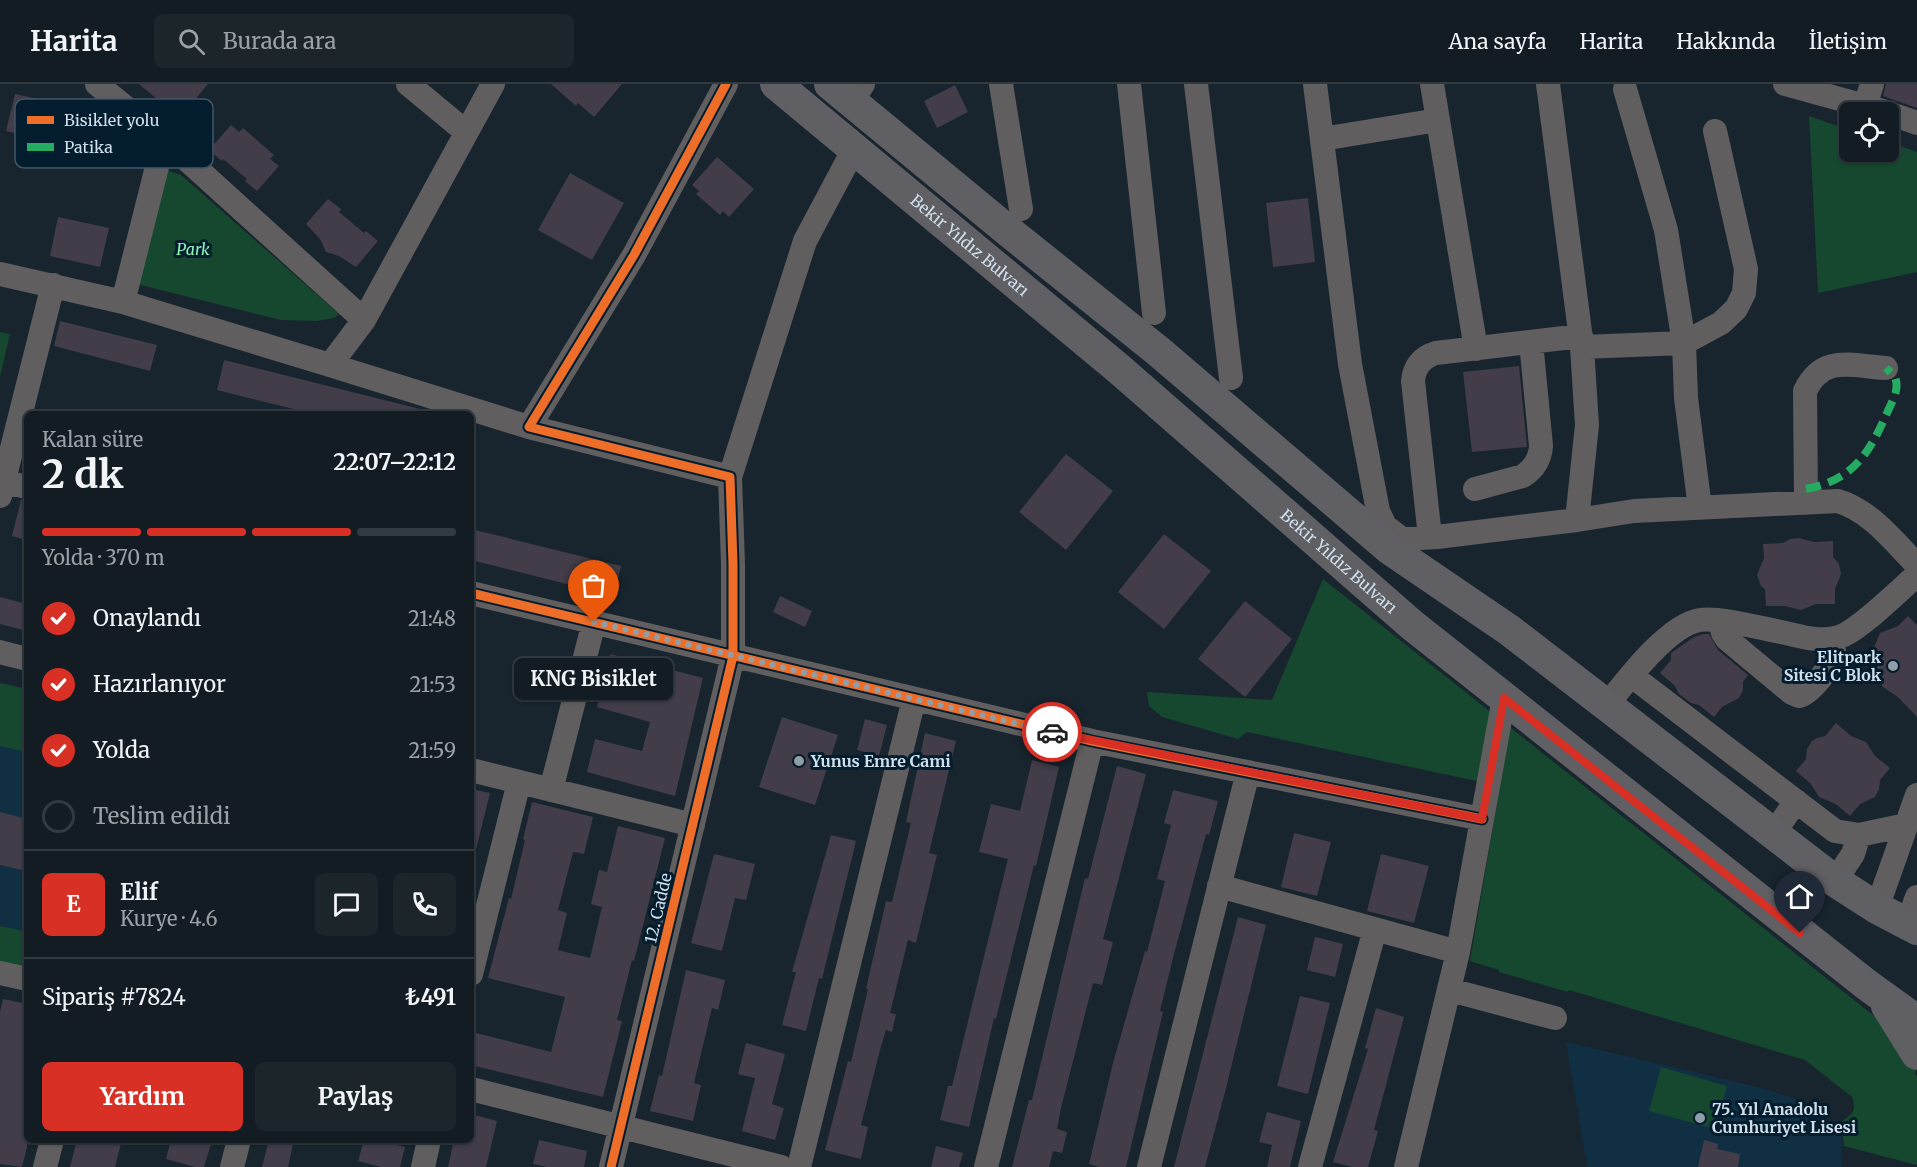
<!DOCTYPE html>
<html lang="tr">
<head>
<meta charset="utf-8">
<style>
	body { margin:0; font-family:Merriweather,serif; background:#1b252a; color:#f1f3f6; height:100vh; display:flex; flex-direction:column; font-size:22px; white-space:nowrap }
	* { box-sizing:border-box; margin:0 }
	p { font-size:20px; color:#9ca1a5 }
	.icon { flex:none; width:33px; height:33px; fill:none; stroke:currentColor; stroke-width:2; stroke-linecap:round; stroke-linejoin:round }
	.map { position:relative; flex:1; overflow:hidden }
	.panel { position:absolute; left:24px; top:327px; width:450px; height:732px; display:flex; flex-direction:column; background:#121c22; border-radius:9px; box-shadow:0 2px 4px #0004,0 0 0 2px #313a40 }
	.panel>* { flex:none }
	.fabs { position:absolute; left:1839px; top:18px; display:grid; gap:12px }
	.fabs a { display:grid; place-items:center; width:60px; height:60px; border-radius:9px; background:#121c22; box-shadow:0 2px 4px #0004,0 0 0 2px #313a40; font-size:30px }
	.pin { position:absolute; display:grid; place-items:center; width:51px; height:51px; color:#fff; margin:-62px -26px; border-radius:50% 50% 50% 0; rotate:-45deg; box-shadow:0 0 6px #0007 }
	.pin .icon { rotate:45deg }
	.courier { position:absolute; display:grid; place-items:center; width:60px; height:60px; margin:-30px; border:4px solid #d93025; border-radius:50%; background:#fff; color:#222; box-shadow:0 2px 8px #0007 }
	.bubble { position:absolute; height:42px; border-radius:9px; background:#121c22; box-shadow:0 2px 4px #0004,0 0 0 2px #313a40; font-size:20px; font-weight:700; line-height:42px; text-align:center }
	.head em { font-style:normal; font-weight:700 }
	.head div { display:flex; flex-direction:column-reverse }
	.head { display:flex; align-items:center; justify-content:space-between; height:102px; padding:0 18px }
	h1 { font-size:39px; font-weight:700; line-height:45px }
	.bar { display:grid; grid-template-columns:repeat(4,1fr); gap:9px 6px; align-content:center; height:72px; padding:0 18px }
	.bar i { height:8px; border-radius:4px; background:#313a40 }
	.bar .on { background:#d93025 }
	.bar p { grid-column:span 4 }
	.line { display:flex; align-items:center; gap:15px; padding:0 18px; border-top:2px solid #313a40 }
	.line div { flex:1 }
	.round { display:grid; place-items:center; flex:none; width:63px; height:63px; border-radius:9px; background:#1b252a }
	ol { padding:0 18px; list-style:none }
	li { display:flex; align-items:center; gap:18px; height:66px }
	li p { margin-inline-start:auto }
	li .icon { padding:6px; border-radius:50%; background:#d93025; color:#fff; stroke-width:4 }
	li:last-child { color:#9ca1a5 }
	li i { width:33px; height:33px; border:3px solid #313a40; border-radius:50% }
	.action { display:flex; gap:12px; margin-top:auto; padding:12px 18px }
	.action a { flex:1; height:69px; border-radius:9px; background:#d93025; color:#fff; font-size:24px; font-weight:700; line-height:69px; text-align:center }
	.action a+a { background:#1b252a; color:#f1f3f6 }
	header { display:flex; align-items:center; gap:36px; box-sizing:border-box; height:84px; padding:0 30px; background:#121c22; border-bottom:2px solid #313a40 }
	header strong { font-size:28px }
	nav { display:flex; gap:33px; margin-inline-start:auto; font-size:21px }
	.search { width:420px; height:54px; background:#1b252a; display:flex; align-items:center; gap:15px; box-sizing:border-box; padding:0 21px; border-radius:9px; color:#9ca1a5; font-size:22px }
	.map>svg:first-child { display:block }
	.built { fill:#102f43 }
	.green { fill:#15482f }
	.building { fill:#423d48 }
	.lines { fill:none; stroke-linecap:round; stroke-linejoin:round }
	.minor { stroke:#615e60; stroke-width:24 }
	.major { stroke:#5f5f64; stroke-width:32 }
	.quiet { stroke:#26ab63; stroke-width:8; stroke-dasharray:15 8; stroke-linecap:butt }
	.cycleway-casing { stroke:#041d2e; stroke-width:13 }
	.cycleway { stroke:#ee6e29; stroke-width:9 }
	.done { stroke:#909ea9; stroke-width:6; stroke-dasharray:0 10.8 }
	.route { stroke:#d93025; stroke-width:8 }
	.poi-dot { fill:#909ea9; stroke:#041d2e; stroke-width:2 }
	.labels { text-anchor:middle; stroke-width:6; stroke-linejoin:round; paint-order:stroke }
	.street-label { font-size:16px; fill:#d0dfeb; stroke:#041d2e }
	.park-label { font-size:16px; font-style:italic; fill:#8df7b6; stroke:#041d2e }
	.poi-label { font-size:16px; font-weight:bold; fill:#d0dfeb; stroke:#041d2e; text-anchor:start }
	.key { fill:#041d2e; stroke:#415767; stroke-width:1.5 }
	.key-label { font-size:16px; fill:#d0dfeb }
</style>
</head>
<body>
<header>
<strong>Harita</strong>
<div class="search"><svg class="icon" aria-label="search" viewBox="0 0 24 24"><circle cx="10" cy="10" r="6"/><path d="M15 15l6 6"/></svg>Burada ara</div>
<nav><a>Ana sayfa</a><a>Harita</a><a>Hakkında</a><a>İletişim</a></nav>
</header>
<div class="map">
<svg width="1917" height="1083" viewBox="0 0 1917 1083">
	<rect width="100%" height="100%" fill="#18252e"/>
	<path class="built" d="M0,599L27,605V892L0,886Z
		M1566,958L1766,1005L1802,1018L1841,1049L1842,1083H1587Z"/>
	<path class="green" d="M1809,32L1849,46L1850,68H1888L1889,58L1917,68V188L1818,209Z
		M162,85L181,91L339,230L334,234L317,237L281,236L137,200Z
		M0,248L10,250L0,293Z
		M1323,495L1917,966L1915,991L1917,992V1081L1844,1062L1841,1038C1852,1030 1857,1028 1852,1013L1805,976L1569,906L1568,908L1499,888V886L1470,877L1500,702L1247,648L1238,655L1162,633L1149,622L1147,608L1272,616Z
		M0,599L27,605V668L0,662Z
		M0,842L27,848V892L0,886Z
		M1661,983L1727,1002L1715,1045L1649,1027Z"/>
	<path class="building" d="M139,0H208L194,17L198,20L183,37Z
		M551,0H622L594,33L578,19L576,22Z
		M1886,0H1917V24L1883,12Z
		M955,1L968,28L937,44L924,17Z
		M15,10L65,21L57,58L6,47Z
		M231,41L239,48L243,44L274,71L270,75L279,82L257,107L245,97L247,95L223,75L222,77L209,66Z
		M717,73L754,105L729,133L723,127L720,131L696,110L699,107L692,101Z
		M570,89L624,119L592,176L538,146Z
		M1308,114L1315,178L1273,183L1266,119Z
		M328,115L341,125L339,128L364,149L366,147L378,157L356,183L339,172L326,168L320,155L306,140Z
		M58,133L109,144L100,183L50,172Z
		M60,237L157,261L150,287L54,262Z
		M224,276L420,325L419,330H314L217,306Z
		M1519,282L1527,363L1472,368L1463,288Z
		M1066,370L1113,407L1066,466L1019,428Z
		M21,416L27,417V456L12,452Z
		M471,445L621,482L614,512L471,476Z
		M1164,450L1211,487L1164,545L1118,508Z
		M1799,454L1814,458L1833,457V473L1839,480L1841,490L1835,505V520H1816L1801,526L1785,522H1766L1765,505L1761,502L1757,491L1764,474L1763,460L1783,459L1790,455Z
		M780,512L812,527L805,543L773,528Z
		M0,513L27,520V547L0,540Z
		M1245,517L1292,555L1245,613L1198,575Z
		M1908,532L1917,541V633L1898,613L1883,603L1876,590L1863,575L1873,566L1880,549L1898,542Z
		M1703,550H1709L1718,566L1748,591L1743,598V606L1739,614L1722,623L1714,633L1699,621L1691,619L1679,610L1675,602L1660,589L1671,576V569L1694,553Z
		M610,570L703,594L675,712L587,688L595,655L642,667L650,638L597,623Z
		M782,633L838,651L815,721L759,703Z
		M865,635L887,641L879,672L857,666Z
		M1836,639L1851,652L1866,658L1875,672L1890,684L1880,696L1879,705L1875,713L1860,720L1850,732L1836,720L1819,713L1811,700L1796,687L1806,675L1807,665L1812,657L1817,654L1825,652Z
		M925,649L956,657L929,769L937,771L916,859L908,856L890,929L896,930L892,948L886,946L880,966L861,1041L868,1043L861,1075L825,1066L848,977L851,978L868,905H866L886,817L892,818L911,739L906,738Z
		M1032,676L1059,683L1036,782L1034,781L996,935L994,934L969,1043L940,1036L948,1002H952L1008,775L979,768L991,720L1020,727Z
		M1117,682L1146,690L1103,855L1113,858L1102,901L1093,899L1061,1024L1057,1045L1067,1048L1062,1069L1053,1067L1049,1083H1012L1029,1016H1032L1085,794L1088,795Z
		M471,705L490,709L476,765H471Z
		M1173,706L1218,717L1209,751L1206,750L1173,874L1160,927L1163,928L1126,1083H1099L1089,1080L1113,979L1145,867L1147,868L1165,797L1157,795L1171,741L1164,739Z
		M532,718L593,733L584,770L573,768L558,826L567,829L558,866L590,874L602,823L591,820L599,786L607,788L618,742L665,754L634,877L632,876L617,936L622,937L603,1013L471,981V969L476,949L551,968L565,913L488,894L509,814L511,815L525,756L523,755Z
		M0,728L27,735V787L0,781Z
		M1294,749L1331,758L1317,812L1281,803Z
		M831,751L856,757L822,895L819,894L806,947L782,941L796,888H792Z
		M714,770L755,780L746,816L735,814L722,867L691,859Z
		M1381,770L1429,782L1414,839L1367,827Z
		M1238,833L1266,841L1225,1008L1205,1083H1174Z
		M1315,853L1343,860L1335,893L1307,886Z
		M686,886L725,896L718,926L712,924L694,999L701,1001L693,1037L650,1027L659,991L662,992Z
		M1300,912L1330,919L1308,1010L1277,1002Z
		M3,915L27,920V1063L22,1083L0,1080V928Z
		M1376,924L1404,933L1374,1046L1378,1047L1368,1083H1352L1333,1078L1368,965L1365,964Z
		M746,959L785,970L772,1020L784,1024L775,1056L742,1047L755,994L738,990Z
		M1267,1028L1301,1037L1290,1083H1267L1272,1061L1259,1058Z
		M471,1030L497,1037L486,1083H448L454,1056H471Z
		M77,1056H122L115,1083H70Z
		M171,1056H196L211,1060L204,1083H195L166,1075Z
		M269,1056H294L288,1083H262Z
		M364,1056H378L405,1063L400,1083H381L358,1077Z
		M539,1056L587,1067L584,1083H547L533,1080Z
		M1704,1056L1718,1060L1717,1065L1740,1070L1738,1083H1698Z
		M936,1062L963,1069L959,1083H931Z"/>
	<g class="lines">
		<path class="minor" d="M97,0L164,55L364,236
			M408,0L466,48
			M1001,0L1021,125
			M1129,0L1154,229
			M1196,0L1231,294
			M1315,0L1350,280L1378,427L1385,442L1402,455
			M1432,0L1476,265
			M1548,0L1582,263L1587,341L1577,436
			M1785,0L1887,28
			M1625,5L1666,146L1684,259L1686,314L1700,424
			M851,18L863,0
			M1865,22L1872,0
			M1888,29L1917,39
			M1322,55L1438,36
			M0,190L123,218L330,281L364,236L493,0
			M123,218L164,55
			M1582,263L1684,259L1721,239L1736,225L1744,209L1746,185L1715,47
			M330,281L529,343
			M730,393L805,157L854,65
			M0,397L27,403
			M1475,405L1523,392C1534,385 1540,376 1541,362L1531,258
			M0,412L53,201
			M1806,419L1805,307C1823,270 1851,282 1886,284
			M1430,453L1413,297C1414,283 1422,273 1436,269L1581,252
			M1390,465L1402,455L1437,453L1577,436L1634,427L1838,417C1871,427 1893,457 1917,481
			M471,509L1092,657L1482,735
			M1720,537L1723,549L1727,555L1792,609L1799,612C1811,609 1833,581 1834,569C1834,564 1832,559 1830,555
			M0,568L27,575
			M1632,592L1835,747L1859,751L1906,741
			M1607,621C1627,596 1668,541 1700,536C1719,533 1760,544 1781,548C1800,552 1820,559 1839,553C1859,547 1899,506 1917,491
			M471,686L693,741
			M551,706L594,538
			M1774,749L1796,717
			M1835,797L1853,770L1859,751
			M1219,802L1458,868
			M1877,824L1917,711
			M1910,832L1917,813
			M0,889L27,895
			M471,890L519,698
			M1450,906L1555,934
			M471,1005L781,1083
			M45,1083L52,1056
			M232,1083L239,1056
			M423,1083L429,1056
			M611,1083L733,572V480L730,393L529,343L634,171L726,0
			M799,1083L914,615
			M986,1083L1092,657
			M1149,1083L1248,688
			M1310,1083L1375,845
			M1406,1083L1458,868L1504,614"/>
		<g class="major">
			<path id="s1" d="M776,0L1119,285L1412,541L1867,901L1917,937"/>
			<path d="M830,0L1007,146L1158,267L1390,465L1509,546L1835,797L1877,824L1917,845"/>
			<path d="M1887,922L1917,970"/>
		</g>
		<path class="quiet" d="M1806,405C1853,396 1869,370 1887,329C1892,317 1900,306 1895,293L1886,284"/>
		<defs>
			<path id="cycleway" d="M471,509L1092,657L1482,735
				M611,1083L733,572V480L730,393L529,343L634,171L726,0"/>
		</defs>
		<use href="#cycleway" class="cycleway-casing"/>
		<use href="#cycleway" class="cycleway"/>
	</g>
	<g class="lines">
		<path class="done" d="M594,538L1052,648"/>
		<path class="route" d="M1052,648L1482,735L1504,614L1800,849"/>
	</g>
	<g class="poi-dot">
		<circle cx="1893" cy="582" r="6"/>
		<circle cx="799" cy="677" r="6"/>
		<circle cx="1700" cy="1034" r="6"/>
	</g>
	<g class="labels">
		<g class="street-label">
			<text dy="6" stroke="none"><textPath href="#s1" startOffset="252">Bekir Yıldız Bulvarı</textPath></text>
			<text dy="6" stroke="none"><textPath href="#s1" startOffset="738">Bekir Yıldız Bulvarı</textPath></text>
			<text transform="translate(658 824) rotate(-77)" y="6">12. Cadde</text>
		</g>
		<g class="park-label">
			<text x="193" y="171">Park</text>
		</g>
		<g class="poi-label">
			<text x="1881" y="579" text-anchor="end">Elitpark<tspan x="1881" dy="18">Sitesi C Blok</tspan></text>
			<text x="811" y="683">Yunus Emre Cami</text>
			<text x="1712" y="1031">75. Yıl Anadolu<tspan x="1712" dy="18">Cumhuriyet Lisesi</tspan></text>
		</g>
	</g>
	<rect x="15" y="15" width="198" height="69" rx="9" class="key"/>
	<rect x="27" y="32" width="27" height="8" fill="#ee6e29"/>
	<rect x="27" y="59" width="27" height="8" fill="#26ab63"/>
	<g class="key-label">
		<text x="64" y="42">Bisiklet yolu</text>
		<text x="64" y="69">Patika</text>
	</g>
</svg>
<div class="fabs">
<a><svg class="icon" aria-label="locate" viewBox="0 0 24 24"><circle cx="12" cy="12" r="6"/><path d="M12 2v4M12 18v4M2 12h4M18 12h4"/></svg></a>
</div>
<div class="pin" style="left:594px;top:538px;background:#ea580c"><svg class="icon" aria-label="bag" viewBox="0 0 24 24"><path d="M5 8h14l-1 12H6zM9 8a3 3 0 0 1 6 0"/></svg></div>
<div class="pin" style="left:1800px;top:849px;background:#1f2937"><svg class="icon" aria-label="home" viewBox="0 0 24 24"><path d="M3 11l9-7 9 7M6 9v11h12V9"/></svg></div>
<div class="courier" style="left:1052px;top:648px"><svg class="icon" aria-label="car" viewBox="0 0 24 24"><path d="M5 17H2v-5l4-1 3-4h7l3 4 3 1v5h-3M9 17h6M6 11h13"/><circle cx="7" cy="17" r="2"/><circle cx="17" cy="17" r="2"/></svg></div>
<div class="bubble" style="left:514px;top:574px;width:159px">KNG Bisiklet</div>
<section class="panel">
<div class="head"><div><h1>2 dk</h1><p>Kalan süre</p></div><em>22:07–22:12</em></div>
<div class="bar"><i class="on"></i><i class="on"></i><i class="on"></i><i></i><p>Yolda · 370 m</p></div>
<ol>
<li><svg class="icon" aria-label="check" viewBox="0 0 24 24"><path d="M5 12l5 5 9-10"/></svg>Onaylandı<p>21:48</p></li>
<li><svg class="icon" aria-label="check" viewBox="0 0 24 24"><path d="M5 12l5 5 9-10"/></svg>Hazırlanıyor<p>21:53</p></li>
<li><svg class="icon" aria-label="check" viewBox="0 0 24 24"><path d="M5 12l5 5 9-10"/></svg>Yolda<p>21:59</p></li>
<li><i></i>Teslim edildi</li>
</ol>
<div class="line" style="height:108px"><b class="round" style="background:#d93025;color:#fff">E</b><div><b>Elif</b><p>Kurye · 4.6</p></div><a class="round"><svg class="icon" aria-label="chat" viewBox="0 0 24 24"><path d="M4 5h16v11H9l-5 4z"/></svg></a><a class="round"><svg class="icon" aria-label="phone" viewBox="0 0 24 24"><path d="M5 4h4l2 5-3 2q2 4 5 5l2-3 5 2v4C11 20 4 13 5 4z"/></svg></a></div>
<div class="line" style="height:78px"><div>Sipariş #7824</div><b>₺491</b></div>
<div class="action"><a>Yardım</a><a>Paylaş</a></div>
</section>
</div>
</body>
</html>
